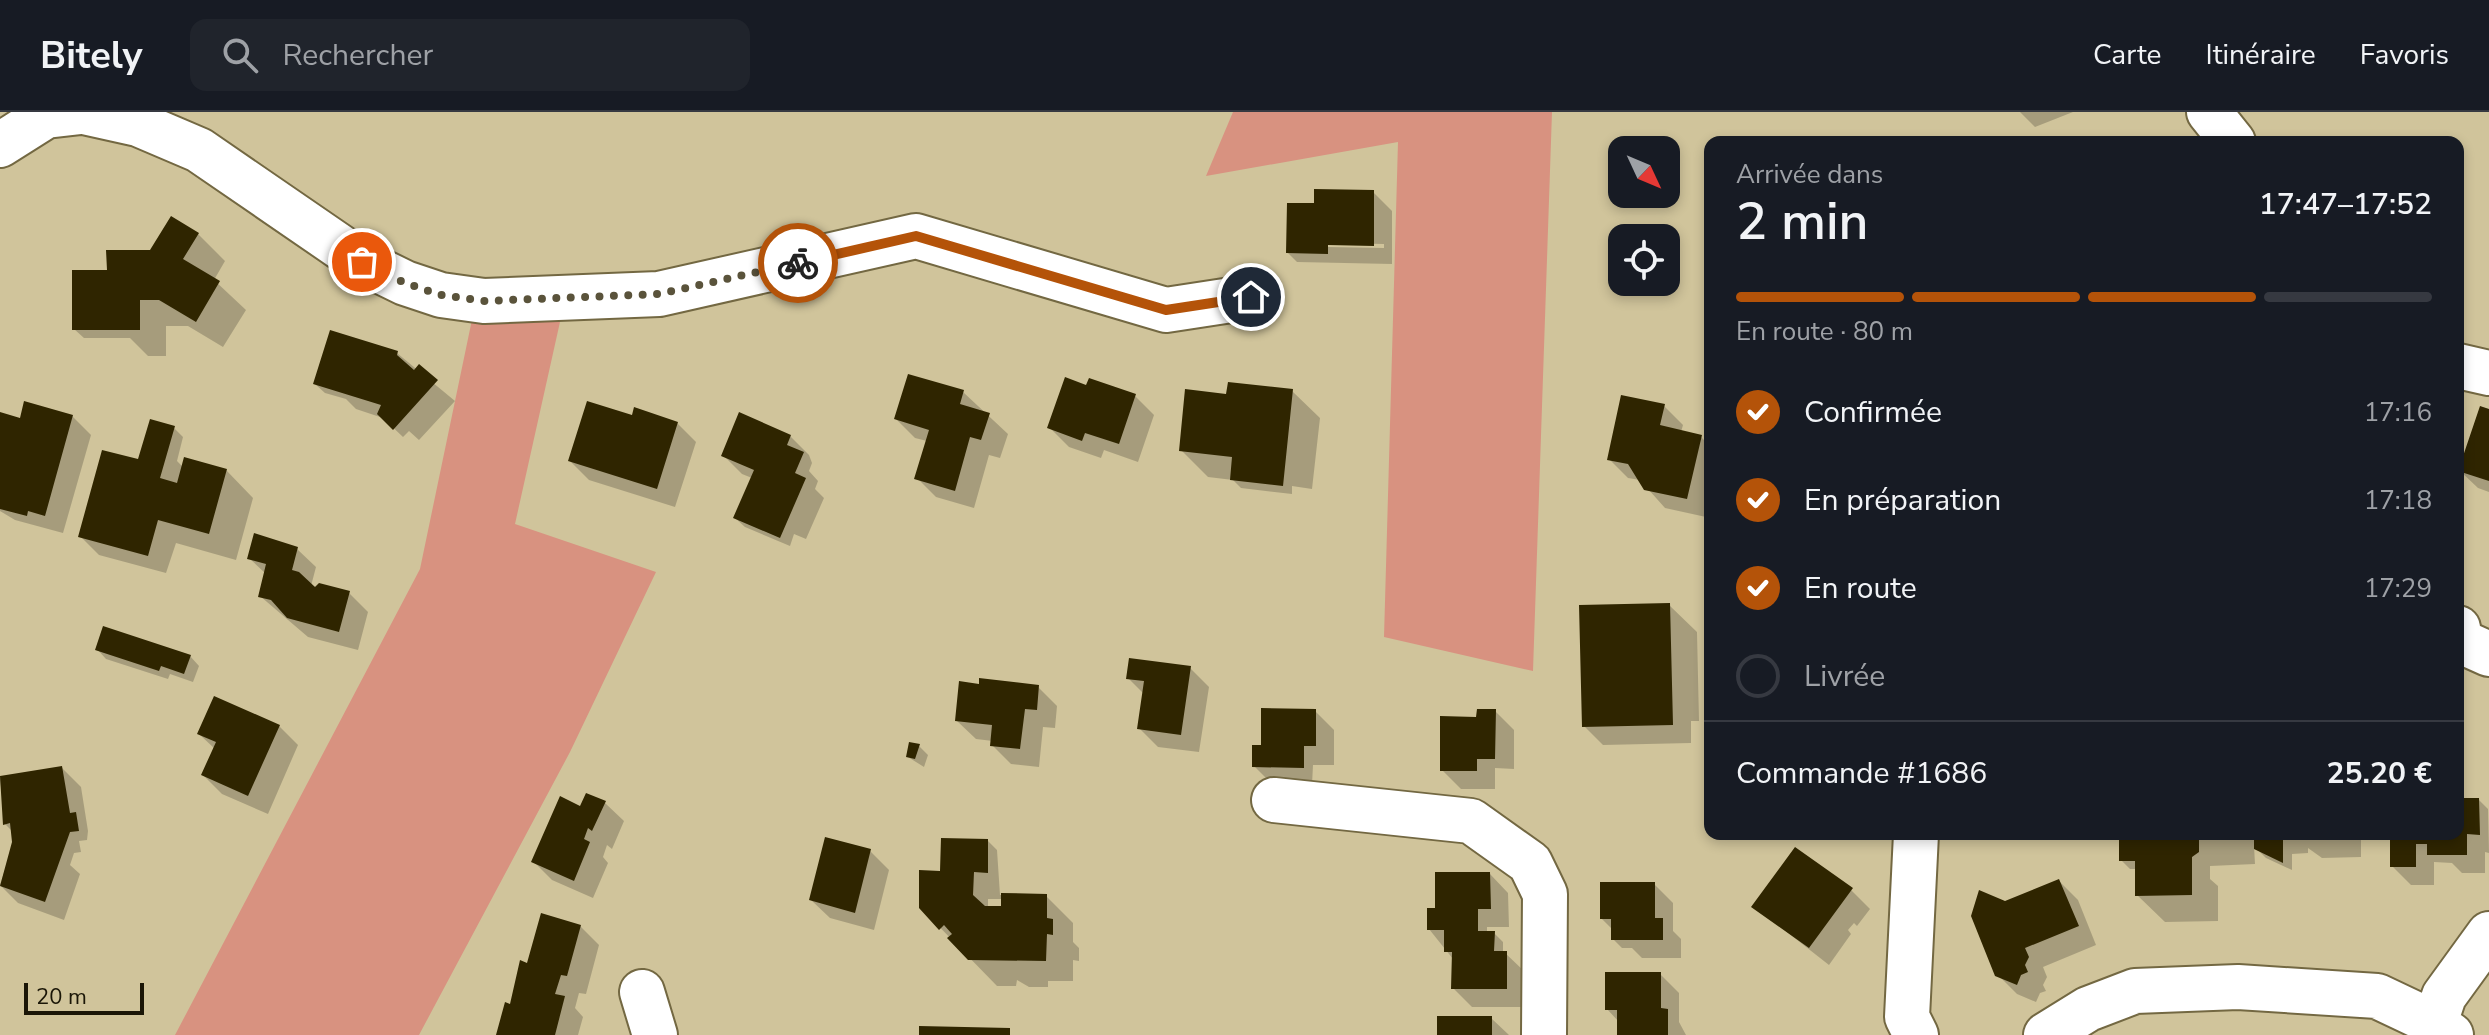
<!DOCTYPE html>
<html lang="fr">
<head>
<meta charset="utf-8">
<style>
	body { margin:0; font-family:"Nunito Sans",sans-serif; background:#20242c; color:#f1f3f6; height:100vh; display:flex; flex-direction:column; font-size:30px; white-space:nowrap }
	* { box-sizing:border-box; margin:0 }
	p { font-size:26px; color:#9ea1a6 }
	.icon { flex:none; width:44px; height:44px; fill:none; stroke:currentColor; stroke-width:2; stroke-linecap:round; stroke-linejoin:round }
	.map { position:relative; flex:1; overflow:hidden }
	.panel { position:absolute; left:1704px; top:24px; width:760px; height:704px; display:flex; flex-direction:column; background:#171b24; border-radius:16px; box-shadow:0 4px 12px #0003 }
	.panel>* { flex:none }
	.needle { width:52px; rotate:134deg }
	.fabs { position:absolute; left:1608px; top:24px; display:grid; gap:16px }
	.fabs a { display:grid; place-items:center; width:72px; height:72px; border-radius:16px; background:#171b24; box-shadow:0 4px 12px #0003; font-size:40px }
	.scale { position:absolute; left:24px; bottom:20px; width:120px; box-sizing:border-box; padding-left:8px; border:4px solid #1a1607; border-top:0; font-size:22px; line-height:28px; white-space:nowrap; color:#1a1607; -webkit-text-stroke:6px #d0c49b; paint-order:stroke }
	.pin { position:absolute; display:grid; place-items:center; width:68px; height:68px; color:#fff; margin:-34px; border:4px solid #fff; border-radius:50%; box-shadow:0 2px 8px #0007 }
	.courier { position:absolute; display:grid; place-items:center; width:80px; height:80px; margin:-40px; border:6px solid #b45309; border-radius:50%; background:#fff; color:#222; box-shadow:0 2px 10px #0007 }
	.summary em { font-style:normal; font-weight:600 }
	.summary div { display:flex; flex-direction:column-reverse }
	.summary { display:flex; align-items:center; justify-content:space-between; height:136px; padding:0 32px }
	h1 { font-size:52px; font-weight:600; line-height:60px }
	.bar { display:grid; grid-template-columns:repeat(4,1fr); gap:12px 8px; align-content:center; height:96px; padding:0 32px }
	.bar i { height:10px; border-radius:6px; background:#363941 }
	.bar .active { background:#b45309 }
	.bar p { grid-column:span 4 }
	.line { display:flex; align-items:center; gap:20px; padding:0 32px; border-top:2px solid #363941 }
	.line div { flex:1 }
	ol { padding:0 32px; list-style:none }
	li { display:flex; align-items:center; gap:24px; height:88px }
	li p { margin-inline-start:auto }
	li .icon { padding:8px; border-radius:50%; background:#b45309; color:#fff; stroke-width:4 }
	li:last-child { color:#9ea1a6 }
	li i { width:44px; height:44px; border:4px solid #363941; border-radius:50% }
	header { display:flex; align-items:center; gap:48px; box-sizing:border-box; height:112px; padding:0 40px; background:#171b24; border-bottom:2px solid #363941 }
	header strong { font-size:38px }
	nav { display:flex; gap:44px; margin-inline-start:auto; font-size:28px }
	.search { width:560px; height:72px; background:#20242c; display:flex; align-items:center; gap:20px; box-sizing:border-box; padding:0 28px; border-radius:16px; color:#9ea1a6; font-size:30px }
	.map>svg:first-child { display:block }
	.green { fill:#d89280 }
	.shadow { fill:#0003; fill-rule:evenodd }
	.building { fill:#2f2500 }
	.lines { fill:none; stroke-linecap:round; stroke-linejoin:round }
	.minor-casing { stroke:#736842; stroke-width:48 }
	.minor { stroke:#fff; stroke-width:44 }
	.done { stroke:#5a533b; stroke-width:8; stroke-dasharray:0 14.4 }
	.route { stroke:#b45309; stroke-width:10 }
</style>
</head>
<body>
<header>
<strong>Bitely</strong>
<div class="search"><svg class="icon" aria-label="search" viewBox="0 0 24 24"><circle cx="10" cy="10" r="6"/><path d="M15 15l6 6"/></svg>Rechercher</div>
<nav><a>Carte</a><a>Itinéraire</a><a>Favoris</a></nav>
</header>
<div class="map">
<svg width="2489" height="923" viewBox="0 0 2489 923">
	<rect width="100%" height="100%" fill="#d0c49b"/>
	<path class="green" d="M1233,0H1552L1533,559L1384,525L1398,30L1206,64Z
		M566,183L515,412L656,460L570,640L419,923H175L420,457L474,198Z"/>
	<path class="shadow" d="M2020,0H2073L2035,15Z
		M1373,80L1392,99V152L1297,150L1288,141L1319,93ZM1324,131L1384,132V136L1328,135Z
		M198,122L225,149L214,168L246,198L223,235L188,214H166V244H148L130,226H84L74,217L109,160Z
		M397,241L455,289L419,328L409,319L403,325L383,306L356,297L346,287L325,281L315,272Z
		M1087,275L1135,284L1154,303L1138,350L1104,338L1101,346L1069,335L1050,316Z
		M1292,279L1320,306L1312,377L1292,374V382L1241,376L1233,368L1208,365L1181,338L1228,284Z
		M963,280L1008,322L1000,346L989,343L974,396L936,385L917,366L927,329L915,326L896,307Z
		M1664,294L1683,313L1681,320L1701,325L1710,334V361L1705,380L1710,386L1706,405L1665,396L1640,368L1628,366L1609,347Z
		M2489,299V380L2478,376L2459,358Z
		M0,302L21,308L72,304L91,323L63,421L15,408L0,399Z
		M630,304L677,311L696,330L675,395L589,368L570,349Z
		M174,316L183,325L177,349L183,355L226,358L253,386L236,448L176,431L166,461L99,443L80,424L139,350Z
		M790,324L809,343L812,351L809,359L818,369L815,377L824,386L806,427L794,422L790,434L745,415L735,406L752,366L742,362L723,343Z
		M297,437L316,455L311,474L349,481L368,500L358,538L308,525L260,484L266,462L249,446Z
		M1669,493L1697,520L1699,609H1691V631L1603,633L1584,614Z
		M97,537L190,544L199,554L193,570L170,562L168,567L106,547Z
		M1190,556L1209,575L1199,640L1158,635L1139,616L1144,582L1128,566Z
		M1038,575L1057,594L1055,616L1043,615L1039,655L1011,652L992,633L993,629L976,627L957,609Z
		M1315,599L1334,618V653H1313L1312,673H1273L1254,654L1263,635Z
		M1495,599L1514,618V657L1495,656V677H1461L1442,658L1478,607Z
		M279,614L298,633L268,702L222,682L203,663L215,637L199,622Z
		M919,634L928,643L924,655L908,645Z
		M62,656L81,675L88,719L87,728L79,729L81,740L74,741L70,753L80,762L64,808L18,791L0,773L14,730L13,720L5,712L0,666Z
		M2458,688H2479L2488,697L2489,741L2485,740V761H2462L2452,751L2434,750V773H2411L2392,754V722H2458Z
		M605,691L624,709L612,737L607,733L603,745L608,751L593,786L552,768L533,749L581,696Z
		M1989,722H2081V728H2050L2006,727Z
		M2120,722H2361V745L2322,746L2308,736V741L2292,742V758L2266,746L2254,734L2255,752L2210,754V767L2218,774V809L2165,810L2137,783V757H2130L2121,748Z
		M988,729L997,738L1000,783L1046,784L1073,811V830L1079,836V849L1073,848V869H1048V875H1029L1017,868L1016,874H997L921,796L942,761ZM988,787H1003V796H988Z
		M870,739L889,758L874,818L830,806L811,788Z
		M1490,762L1508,781L1509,815H1487V821H1494L1503,830V839L1525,860V895H1472L1453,876V847L1429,817L1437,798Z
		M2059,769L2078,788L2096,833L2043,855L2047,865L2043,873L2046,879L2040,881L2036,890L2017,882L1997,862Z
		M1654,772L1673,791V819L1681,827V846H1642L1632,836H1622L1613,827V818L1601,806Z
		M1851,778L1870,797L1857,814L1854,811L1848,818L1851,822L1829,853L1754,794Z
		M580,814L599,833L586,882L579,881L575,896L583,905L578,923H498L529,854Z
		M1660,862L1679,881V910L1686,923H1619V910L1607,897Z
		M1491,906L1509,923H1439Z"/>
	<path class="building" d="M1314,77L1374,78V134L1328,133V142L1286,141L1287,91H1314Z
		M171,104L199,121L183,147L220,169L196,210L159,188H140V218H72V158H107L106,138H150Z
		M330,218L398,239L397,243L414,258L419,252L438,268L393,318L377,302L381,293L313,272Z
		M908,262L964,278L960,292L990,301L981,328L970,325L955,379L914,367L929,318L894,307Z
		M1065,265L1086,273L1089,266L1136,282L1119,332L1085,321L1082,329L1047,316Z
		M1228,270L1293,277L1283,374L1230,368L1232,345L1179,339L1185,277L1226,282Z
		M1621,283L1665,292L1660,313L1702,323L1687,387L1644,378L1628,352L1607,348Z
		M24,289L73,303L45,404L28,399L27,404L0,397V300L20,306Z
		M587,289L632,303L634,295L678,310L657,377L568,349Z
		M2480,294L2489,297V369L2458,359Z
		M739,300L791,323L787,333L804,340L795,361L806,366L780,426L733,406L754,358L721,344Z
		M150,307L175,314L160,366L177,371L184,345L227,357L209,422L158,408L148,444L78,425L102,338L138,347Z
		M254,421L298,435L292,458L299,460L315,475L319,471L350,479L339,520L287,506L271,488L258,485L266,452L247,447Z
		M1670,491L1673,613L1582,615L1579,493Z
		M103,514L191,543L184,562L161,554L159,559L95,538Z
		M1129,546L1191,554L1181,623L1137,617L1144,569L1126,567Z
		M979,566L1039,573L1037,598L1025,597L1020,637L990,634L992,613L955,609L959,569L979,572Z
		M214,584L280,613L248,684L201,663L216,630L197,622Z
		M1261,596L1316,597V634H1304V656L1252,655V633H1261Z
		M1477,597H1496L1495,647H1477V659H1440V604L1476,605Z
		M909,630L920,632L915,647L906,645Z
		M62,654L70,701L76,700L79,719L70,720L45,790L0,774L12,730L10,711L3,713L0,664Z
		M586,681L606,689L592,719L588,716L584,727L590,730L574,769L531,750L560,684L580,694Z
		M2458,686H2479L2480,723L2467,722V743H2427V732H2416V755H2390V722H2458Z
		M2119,722H2228V726L2199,727V740L2192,745V783L2135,784V749H2119Z
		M2254,722H2283V751L2254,737Z
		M2301,722H2343V727L2301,728Z
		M825,725L871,737L855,801L809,788Z
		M941,726L988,727V761L974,760L973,783L985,794H1001V781L1047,782V806L1053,807V823L1047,822L1046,849L968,848L947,826L952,822L944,813L939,818L919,796V758L940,759Z
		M1795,735L1853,776L1809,836L1751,795Z
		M1435,760H1490L1491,797H1478V819H1495L1494,839H1507V877H1451L1452,840H1444V818H1427V796H1435Z
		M2059,767L2079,814L2025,836L2029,845L2025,853L2028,860L2021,863L2017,873L1995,864L1971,804L1979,778L2005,789Z
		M1600,770H1655V806H1663V828H1611V807H1600Z
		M541,801L581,813L567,864L561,863L555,882L565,884L555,923H496L505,890L510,892L520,848L527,851Z
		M1605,860H1661V896L1668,897V923H1617V898H1605Z
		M1437,904H1492V923H1437Z
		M919,914L1010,916V923H919Z"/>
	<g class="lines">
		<defs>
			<path id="minor" d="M84,0L138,12L199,38L362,150L405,171L441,183L484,189L659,182L916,124L1166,198L1251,185
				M2209,0L2233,30
				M0,33L46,4L81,0
				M2458,254L2489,261
				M2458,516L2460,529L2489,542
				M1274,688L1471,709L1530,751L1545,782L1544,923
				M642,880L655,923
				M1916,923L1907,905L1916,722
				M2046,923L2088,897L2135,879L2238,875L2377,884L2434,911L2451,923
				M2431,923L2444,884L2489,822"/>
		</defs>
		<use href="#minor" class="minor-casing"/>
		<use href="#minor" class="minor"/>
	</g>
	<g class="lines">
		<path class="done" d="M362,150L405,171L441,183L484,189L659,182L798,151"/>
		<path class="route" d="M798,151L916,124L1166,198L1251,185"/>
	</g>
</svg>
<div class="fabs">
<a><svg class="needle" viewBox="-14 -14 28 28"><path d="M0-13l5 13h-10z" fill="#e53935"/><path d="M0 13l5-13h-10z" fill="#9ea1a6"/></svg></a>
<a><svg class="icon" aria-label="locate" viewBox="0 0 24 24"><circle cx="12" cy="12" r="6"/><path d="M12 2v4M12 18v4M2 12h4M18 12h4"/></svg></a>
</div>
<div class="scale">20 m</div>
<div class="pin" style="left:362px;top:150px;background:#ea580c"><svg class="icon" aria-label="bag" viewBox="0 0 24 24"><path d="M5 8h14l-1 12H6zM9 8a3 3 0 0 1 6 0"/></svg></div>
<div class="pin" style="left:1251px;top:185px;background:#1f2937"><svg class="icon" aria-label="home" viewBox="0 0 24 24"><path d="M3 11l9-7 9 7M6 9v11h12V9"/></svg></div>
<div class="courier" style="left:798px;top:151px"><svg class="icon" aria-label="bike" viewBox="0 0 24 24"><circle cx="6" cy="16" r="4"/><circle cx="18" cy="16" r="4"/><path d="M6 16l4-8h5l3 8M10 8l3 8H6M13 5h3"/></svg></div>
<section class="panel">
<div class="summary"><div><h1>2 min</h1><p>Arrivée dans</p></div><em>17:47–17:52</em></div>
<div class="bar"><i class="active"></i><i class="active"></i><i class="active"></i><i></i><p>En route · 80 m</p></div>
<ol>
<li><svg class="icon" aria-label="check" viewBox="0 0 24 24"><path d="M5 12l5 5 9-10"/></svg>Confirmée<p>17:16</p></li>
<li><svg class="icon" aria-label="check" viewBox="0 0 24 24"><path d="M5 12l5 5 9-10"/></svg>En préparation<p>17:18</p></li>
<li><svg class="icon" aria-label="check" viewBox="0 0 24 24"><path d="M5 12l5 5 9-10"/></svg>En route<p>17:29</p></li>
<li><i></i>Livrée</li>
</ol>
<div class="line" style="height:104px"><div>Commande #1686</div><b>25.20 €</b></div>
</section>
</div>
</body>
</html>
